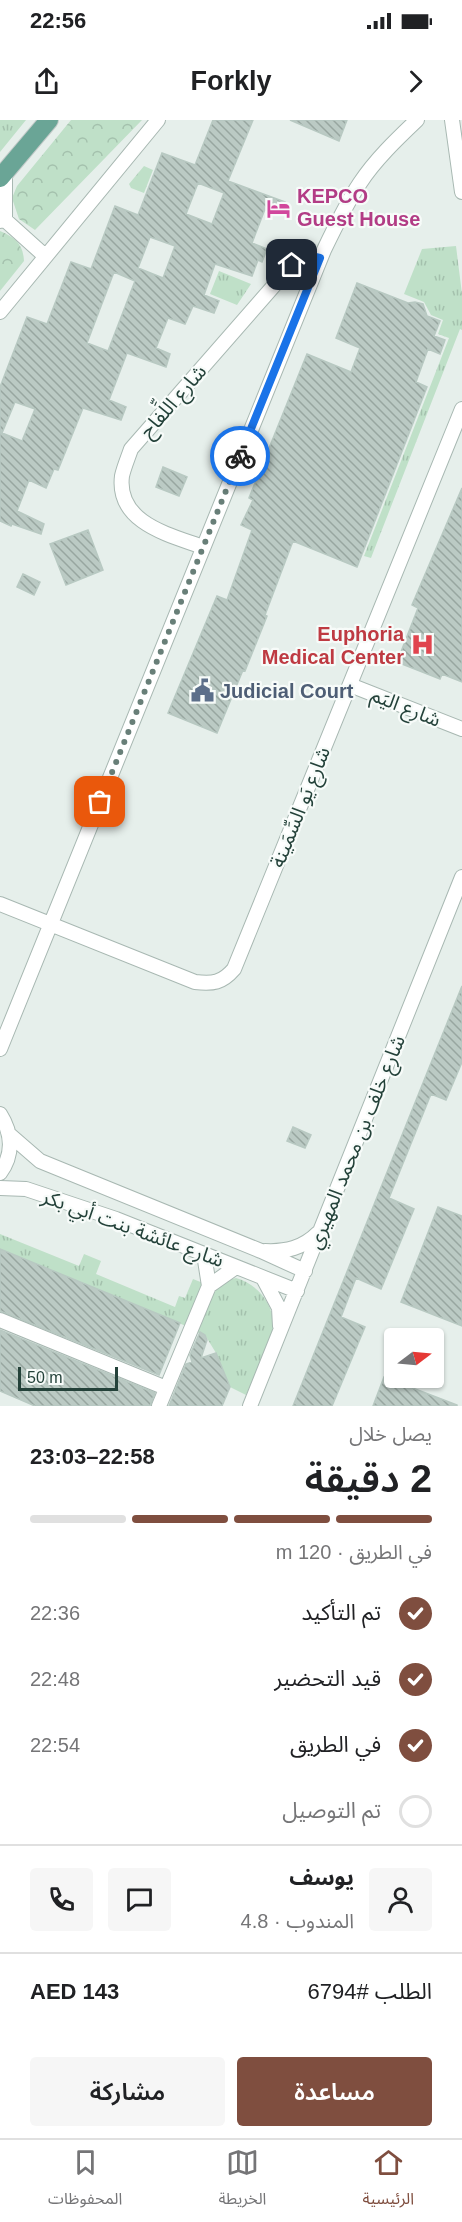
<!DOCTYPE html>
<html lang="ar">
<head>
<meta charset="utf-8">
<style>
	body { margin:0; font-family:Arial,"Noto Sans Arabic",sans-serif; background:#f6f6f6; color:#202124; direction:rtl; height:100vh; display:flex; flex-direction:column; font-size:22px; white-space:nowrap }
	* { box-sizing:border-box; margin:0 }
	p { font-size:20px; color:#757577 }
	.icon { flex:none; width:33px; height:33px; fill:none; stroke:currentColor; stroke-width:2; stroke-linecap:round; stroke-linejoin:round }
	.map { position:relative; height:1286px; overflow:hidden; direction:ltr }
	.drawer { display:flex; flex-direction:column; background:#fff; flex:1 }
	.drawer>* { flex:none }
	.needle { width:39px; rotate:74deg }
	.buttons { position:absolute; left:384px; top:1208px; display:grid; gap:12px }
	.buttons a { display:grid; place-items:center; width:60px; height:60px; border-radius:6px; background:#fff; box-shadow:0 2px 4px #0004; font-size:30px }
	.scale { position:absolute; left:18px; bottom:15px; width:100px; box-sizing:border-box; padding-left:6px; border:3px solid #24423a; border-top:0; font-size:16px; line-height:21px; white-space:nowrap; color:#24423a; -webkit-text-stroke:4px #f7fbf9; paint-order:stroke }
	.pin { position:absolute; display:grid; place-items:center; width:51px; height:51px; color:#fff; margin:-26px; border-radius:12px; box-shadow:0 3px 9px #0006 }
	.courier { position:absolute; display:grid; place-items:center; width:60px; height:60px; margin:-30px; border:4px solid #1a73e8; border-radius:50%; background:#fff; color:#222; box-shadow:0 2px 8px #0007 }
	.summary em { font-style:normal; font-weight:600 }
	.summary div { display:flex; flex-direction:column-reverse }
	.summary { display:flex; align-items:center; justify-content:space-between; height:102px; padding:0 30px }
	h1 { font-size:39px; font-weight:600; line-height:45px }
	.bar { display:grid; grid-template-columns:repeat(4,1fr); gap:9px 6px; align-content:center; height:72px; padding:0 30px }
	.bar i { height:8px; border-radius:4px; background:#e0e0e0 }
	.bar .selected { background:#7f4e3f }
	.bar p { grid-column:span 4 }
	.line { display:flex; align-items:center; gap:15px; padding:0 30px; border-top:2px solid #e0e0e0 }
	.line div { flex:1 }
	.round { display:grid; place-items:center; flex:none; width:63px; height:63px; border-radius:6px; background:#f6f6f6 }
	ol { padding:0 30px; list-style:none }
	li { display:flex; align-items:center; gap:18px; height:66px }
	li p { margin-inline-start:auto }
	li .icon { padding:6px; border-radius:50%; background:#7f4e3f; color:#fff; stroke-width:4 }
	li:last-child { color:#757577 }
	li i { width:33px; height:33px; border:3px solid #e0e0e0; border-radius:50% }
	.action { display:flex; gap:12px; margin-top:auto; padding:12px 30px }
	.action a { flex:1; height:69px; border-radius:6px; background:#7f4e3f; color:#fff; font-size:24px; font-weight:600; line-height:69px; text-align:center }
	.action a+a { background:#f6f6f6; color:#202124 }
	.status { display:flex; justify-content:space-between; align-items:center; height:42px; padding:0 30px; background:#fff; direction:ltr }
	.status svg { height:16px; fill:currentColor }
	header { display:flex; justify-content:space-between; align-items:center; height:78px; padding:0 30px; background:#fff; font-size:27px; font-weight:600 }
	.dock { display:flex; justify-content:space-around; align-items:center; height:84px; border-top:2px solid #e0e0e0; background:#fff; font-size:16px; color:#757577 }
	.dock a { display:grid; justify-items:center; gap:3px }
	.dock .selected { color:#7f4e3f }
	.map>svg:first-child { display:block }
	.grass { fill:url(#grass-tufts) }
	.forest { fill:url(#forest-crowns) }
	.building { fill:url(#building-back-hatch); stroke:#b8c9c2; stroke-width:1.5; fill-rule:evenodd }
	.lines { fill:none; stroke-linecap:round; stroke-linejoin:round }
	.minor-casing { stroke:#a8b8b2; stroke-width:16 }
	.primary-casing { stroke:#c2cac8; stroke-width:20 }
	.minor { stroke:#fff; stroke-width:14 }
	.primary { stroke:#6aa596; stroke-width:18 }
	.done { stroke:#687f78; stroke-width:6; stroke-dasharray:0 10.8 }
	.route { stroke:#1a73e8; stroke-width:8 }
	.labels { text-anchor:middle; stroke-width:4.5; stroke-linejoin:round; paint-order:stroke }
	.hotel-label { font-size:20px; font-weight:bold; fill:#b23c85; stroke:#f7fbf9; text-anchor:start }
	.street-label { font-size:20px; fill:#24423a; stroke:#f7fbf9 }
	.health-label { font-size:20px; font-weight:bold; fill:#be3a42; stroke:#f7fbf9; text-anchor:end }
	.service-label { font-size:20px; font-weight:bold; fill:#4e5e75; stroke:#f7fbf9; text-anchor:start }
</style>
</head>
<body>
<div class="status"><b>22:56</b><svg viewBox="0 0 49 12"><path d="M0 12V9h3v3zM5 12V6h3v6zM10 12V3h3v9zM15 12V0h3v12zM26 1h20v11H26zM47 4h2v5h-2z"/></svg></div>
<header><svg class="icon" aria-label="forward" viewBox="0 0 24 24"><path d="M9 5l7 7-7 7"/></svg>Forkly<svg class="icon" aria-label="share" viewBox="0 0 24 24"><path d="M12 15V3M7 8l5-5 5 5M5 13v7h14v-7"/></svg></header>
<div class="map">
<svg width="462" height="1286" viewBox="0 0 462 1286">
	<defs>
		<pattern id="grass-tufts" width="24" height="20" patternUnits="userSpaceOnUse" patternTransform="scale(1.5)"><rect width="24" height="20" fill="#bfe0c8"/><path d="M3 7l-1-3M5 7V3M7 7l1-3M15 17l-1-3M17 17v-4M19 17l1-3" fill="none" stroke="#a4c1ad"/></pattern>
		<pattern id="forest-crowns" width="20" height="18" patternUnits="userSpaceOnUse" patternTransform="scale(1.5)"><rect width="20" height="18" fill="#bfe0c8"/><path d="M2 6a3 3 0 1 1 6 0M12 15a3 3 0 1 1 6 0" fill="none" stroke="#a4c1ad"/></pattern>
		<pattern id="building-back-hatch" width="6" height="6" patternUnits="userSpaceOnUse" patternTransform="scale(1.5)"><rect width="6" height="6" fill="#bbcac4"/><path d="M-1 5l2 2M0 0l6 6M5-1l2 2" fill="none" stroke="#98a6a0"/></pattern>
	</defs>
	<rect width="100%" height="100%" fill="#e6efeb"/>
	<path class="grass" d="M0,0H26L0,32Z
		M144,46L153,50L144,73L131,68L129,64Z
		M456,126L462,174V210L460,209L371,438L364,436L449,218L438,214L443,200L431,195L424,182L404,174L422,129Z
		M219,151L251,164L237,185L210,174Z
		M0,1114L79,1146L84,1134L101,1141L96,1154L175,1187L179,1176L185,1178L193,1159L203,1163L186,1206L0,1129Z
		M236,1158C258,1164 276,1186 273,1210C270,1226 253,1259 246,1275L230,1267L216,1233L205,1215L196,1212C206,1190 210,1164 236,1158Z"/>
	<path class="forest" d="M71,0H142L35,110L19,99L12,78L17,66Z
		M0,111C16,118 23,124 24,141L0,171Z"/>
	<path class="building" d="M213,0H253L228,61L285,82L280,95L265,89L252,123L267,129L262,142L258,140L252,156L215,144L204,175L219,181L214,193L193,186L185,204L168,198L156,228L170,234L166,247L127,233L109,280L126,287L121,300L83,288L58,350L54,349L46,368L29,360L17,391L44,404L41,414L12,404L11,406L0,401V267L27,197L47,204L71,142L91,149L115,86L138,95L162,33L195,45ZM198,63L224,73L212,104L186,94ZM150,117L175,126L163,158L138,148ZM114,152L135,161L108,231L87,223ZM15,282L35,289L22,321L2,313Z
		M290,0H347L339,21Z
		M357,163L408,183L415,182L423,184L427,196L440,201L434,216L445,220L440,234L428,229L416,262L427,267L357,447L293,421L265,495L267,496L245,551L243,550L217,613L168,593L217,476L227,480L252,410L241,405L253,380L249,378L307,234L351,252L360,228L336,218Z
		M163,347L187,357L179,376L156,367Z
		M462,368V562L442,554L440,559L397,542L418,488L412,485Z
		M88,410L103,450L66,465L50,424Z
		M23,454L40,462L34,475L17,467Z
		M462,866V942L446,980L431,974L389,1078L414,1089L381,1169L356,1158L341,1197L365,1207L332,1286H293Z
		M293,1007L311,1015L305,1028L287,1021Z
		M438,1087L462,1096V1206L401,1182Z
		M0,1129L180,1203L159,1255L0,1191Z
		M0,1210L155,1273L150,1286H35L0,1271Z
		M200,1212L205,1215L207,1220L201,1238L216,1233L230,1267L222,1286H169L186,1244L192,1242L190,1235Z
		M384,1257L457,1285V1286H373Z"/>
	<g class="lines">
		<defs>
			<path id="minor" d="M452,0L462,72
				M5,100V53
				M0,101L5,100L45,136
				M0,192L158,0
				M203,427C170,415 116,403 122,356C124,347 128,338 131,329L292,145L311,136L320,138
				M350,565L462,609
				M0,784L195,862C213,864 222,863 234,849L462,289
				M0,929L324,130C335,107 346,84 360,63C375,40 397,19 417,0
				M0,994C12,1013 14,1034 0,1053
				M10,1015L40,1041L261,1131L305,1151
				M0,1068L26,1069L116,1099L297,1171
				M265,1131C286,1132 303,1128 318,1113
				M263,1158L279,1188L280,1206
				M209,1166L236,1147
				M0,1200L166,1268
				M159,1286L209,1166L204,1134
				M250,1286L462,757"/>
			<path id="primary" d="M0,58L49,0"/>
		</defs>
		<use href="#minor" class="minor-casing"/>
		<use href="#primary" class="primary-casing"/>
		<use href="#minor" class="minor"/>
		<use href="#primary" class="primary"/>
	</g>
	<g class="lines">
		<path class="done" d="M100,682L240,336"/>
		<path class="route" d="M240,336L320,138L311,136L292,145"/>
	</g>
	<defs>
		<symbol id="hotel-bare" viewBox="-9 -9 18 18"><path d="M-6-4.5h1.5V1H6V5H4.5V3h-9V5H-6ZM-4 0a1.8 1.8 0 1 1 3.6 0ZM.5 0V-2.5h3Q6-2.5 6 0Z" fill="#d1479c" stroke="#f7fbf9" stroke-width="2.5" paint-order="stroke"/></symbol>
		<symbol id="hospital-bare" viewBox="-9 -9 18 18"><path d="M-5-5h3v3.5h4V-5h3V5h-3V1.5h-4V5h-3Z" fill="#e0444e" stroke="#f7fbf9" stroke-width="2.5" paint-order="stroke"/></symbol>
		<symbol id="civic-bare" viewBox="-9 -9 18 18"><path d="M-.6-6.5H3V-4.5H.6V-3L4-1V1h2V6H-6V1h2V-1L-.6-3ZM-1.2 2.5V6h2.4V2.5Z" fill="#5c6f8a" stroke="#f7fbf9" stroke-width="2.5" paint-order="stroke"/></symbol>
	</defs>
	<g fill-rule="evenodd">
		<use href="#hotel-bare" x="262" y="72" width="33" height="33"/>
		<use href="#hospital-bare" x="406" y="508" width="33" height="33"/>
		<use href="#civic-bare" x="186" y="554" width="33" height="33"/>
	</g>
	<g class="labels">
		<g class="hotel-label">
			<text x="297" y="83">KEPCO<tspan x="297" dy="23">Guest House</tspan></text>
		</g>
		<g class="street-label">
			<text transform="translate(173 281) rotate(-49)" y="7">شارع اللِّفاح</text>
			<text transform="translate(406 587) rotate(22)" y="7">شارع اليَم</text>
			<text transform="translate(300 687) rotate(-68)" y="7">شارع يَو السِّمَينة</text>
			<text transform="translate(356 1022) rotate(-68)" y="7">شارع خلف بن محمد المهيري</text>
			<text transform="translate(133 1108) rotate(20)" y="7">شارع عائشة بنت أبي بكر</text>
		</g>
		<g class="health-label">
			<text x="404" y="521">Euphoria<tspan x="404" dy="23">Medical Center</tspan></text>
		</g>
		<g class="service-label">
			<text x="220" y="578">Judicial Court</text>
		</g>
	</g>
</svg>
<div class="buttons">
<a><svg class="needle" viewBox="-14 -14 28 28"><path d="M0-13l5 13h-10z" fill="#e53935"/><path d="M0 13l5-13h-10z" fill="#757577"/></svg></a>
</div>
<div class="scale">50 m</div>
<div class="pin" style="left:100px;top:682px;background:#ea580c"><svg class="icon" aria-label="bag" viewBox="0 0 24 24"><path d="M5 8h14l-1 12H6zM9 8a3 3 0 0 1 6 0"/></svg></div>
<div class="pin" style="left:292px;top:145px;background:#1f2937"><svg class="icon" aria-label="home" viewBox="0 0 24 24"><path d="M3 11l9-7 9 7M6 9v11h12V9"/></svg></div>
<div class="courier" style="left:240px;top:336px"><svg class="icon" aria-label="bike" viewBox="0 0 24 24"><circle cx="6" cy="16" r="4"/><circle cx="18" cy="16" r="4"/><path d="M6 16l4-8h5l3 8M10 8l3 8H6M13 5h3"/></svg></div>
</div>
<section class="drawer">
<div class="summary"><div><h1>2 دقيقة</h1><p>يصل خلال</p></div><em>22:58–23:03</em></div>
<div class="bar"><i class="selected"></i><i class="selected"></i><i class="selected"></i><i></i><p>في الطريق · 120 m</p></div>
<ol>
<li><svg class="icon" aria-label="check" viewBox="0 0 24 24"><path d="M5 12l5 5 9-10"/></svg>تم التأكيد<p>22:36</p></li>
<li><svg class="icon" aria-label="check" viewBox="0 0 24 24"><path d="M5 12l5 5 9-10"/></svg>قيد التحضير<p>22:48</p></li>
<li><svg class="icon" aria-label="check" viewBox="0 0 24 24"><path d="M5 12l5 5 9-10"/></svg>في الطريق<p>22:54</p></li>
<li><i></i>تم التوصيل</li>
</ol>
<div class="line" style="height:108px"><a class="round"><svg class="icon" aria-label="person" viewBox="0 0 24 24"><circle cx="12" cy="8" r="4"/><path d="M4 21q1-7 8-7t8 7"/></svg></a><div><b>يوسف</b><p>المندوب · 4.8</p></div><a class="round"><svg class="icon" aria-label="chat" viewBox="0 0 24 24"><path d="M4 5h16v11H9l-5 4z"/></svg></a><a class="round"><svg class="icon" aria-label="phone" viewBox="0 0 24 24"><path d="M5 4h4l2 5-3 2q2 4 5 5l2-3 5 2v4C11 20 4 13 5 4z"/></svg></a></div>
<div class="line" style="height:78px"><div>الطلب #6794</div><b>AED 143</b></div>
<div class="action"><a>مساعدة</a><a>مشاركة</a></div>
</section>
<nav class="dock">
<a class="selected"><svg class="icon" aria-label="home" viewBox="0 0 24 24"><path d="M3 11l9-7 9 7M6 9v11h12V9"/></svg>الرئيسية</a>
<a><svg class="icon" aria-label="map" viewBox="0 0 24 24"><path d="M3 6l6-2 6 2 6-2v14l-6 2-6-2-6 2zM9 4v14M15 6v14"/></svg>الخريطة</a>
<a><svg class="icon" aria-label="saved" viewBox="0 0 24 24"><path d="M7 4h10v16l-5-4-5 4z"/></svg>المحفوظات</a>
</nav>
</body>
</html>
